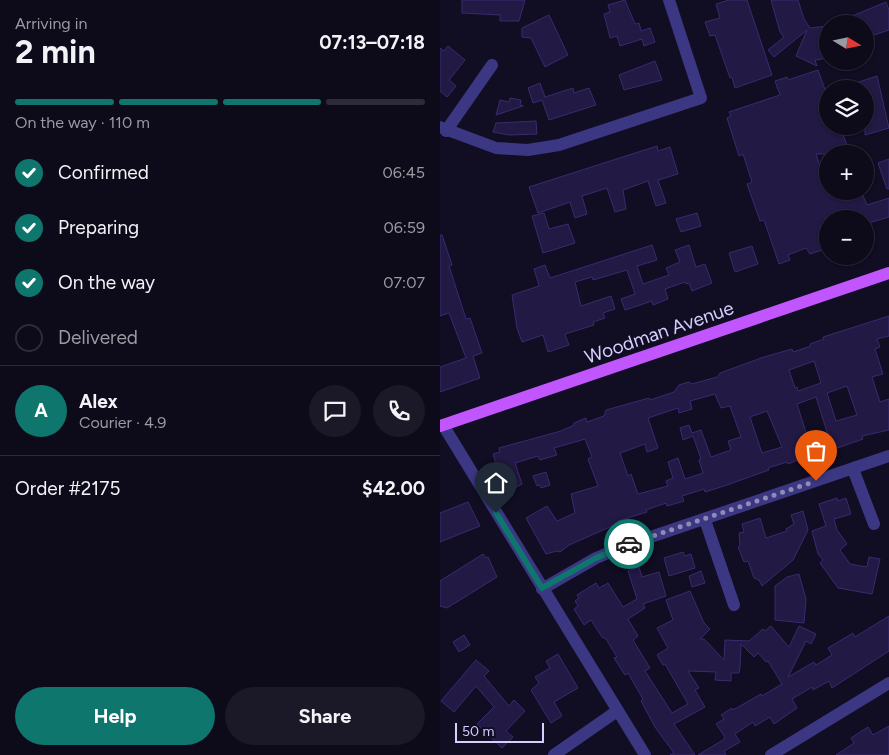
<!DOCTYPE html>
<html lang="en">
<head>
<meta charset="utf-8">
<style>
	body { margin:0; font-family:Figtree,sans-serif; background:#1b1827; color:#f1f3f6; height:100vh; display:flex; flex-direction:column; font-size:19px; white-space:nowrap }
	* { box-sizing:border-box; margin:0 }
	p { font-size:16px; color:#9a9aa2 }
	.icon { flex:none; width:28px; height:28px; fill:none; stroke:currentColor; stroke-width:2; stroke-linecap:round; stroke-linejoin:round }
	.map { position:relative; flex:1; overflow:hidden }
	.sheet { display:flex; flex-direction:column; background:#0d0a1a; width:440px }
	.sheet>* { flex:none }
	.needle { width:32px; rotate:100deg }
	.controls { position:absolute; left:379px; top:15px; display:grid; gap:10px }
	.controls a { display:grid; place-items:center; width:55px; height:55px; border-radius:50%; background:#0d0a1a; box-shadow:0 1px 4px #0004,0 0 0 1px #2d2b39; font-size:25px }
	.scale { position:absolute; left:15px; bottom:12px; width:89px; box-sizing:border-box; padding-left:5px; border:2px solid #d5cfff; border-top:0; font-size:14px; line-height:18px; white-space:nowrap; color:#d5cfff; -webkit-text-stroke:4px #110d22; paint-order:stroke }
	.pin { position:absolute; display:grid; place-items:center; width:42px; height:42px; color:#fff; margin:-51px -21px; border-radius:50% 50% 50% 0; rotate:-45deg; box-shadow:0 0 5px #0007 }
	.pin .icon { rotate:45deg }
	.courier { position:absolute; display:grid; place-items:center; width:50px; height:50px; margin:-25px; border:4px solid #0f766e; border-radius:50%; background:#fff; color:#222; box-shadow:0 1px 6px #0007 }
	.head em { font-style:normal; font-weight:700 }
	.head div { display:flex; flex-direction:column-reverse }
	.head { display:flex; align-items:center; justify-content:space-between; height:85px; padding:0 15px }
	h1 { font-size:32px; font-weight:700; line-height:38px }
	.bar { display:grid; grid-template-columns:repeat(4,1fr); gap:8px 5px; align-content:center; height:60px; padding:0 15px }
	.bar i { height:6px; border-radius:4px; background:#2d2b39 }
	.bar .selected { background:#0f766e }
	.bar p { grid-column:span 4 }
	.line { display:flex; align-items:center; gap:12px; padding:0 15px; border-top:1px solid #2d2b39 }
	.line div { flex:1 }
	.round { display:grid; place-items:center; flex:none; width:52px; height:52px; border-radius:26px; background:#1b1827 }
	ol { padding:0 15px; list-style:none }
	li { display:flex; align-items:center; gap:15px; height:55px }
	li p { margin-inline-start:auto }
	li .icon { padding:5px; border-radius:50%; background:#0f766e; color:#fff; stroke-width:4 }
	li:last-child { color:#9a9aa2 }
	li i { width:28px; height:28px; border:2px solid #2d2b39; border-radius:50% }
	.action { display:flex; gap:10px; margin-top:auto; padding:10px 15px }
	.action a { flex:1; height:58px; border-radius:30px; background:#0f766e; color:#fff; font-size:20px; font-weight:700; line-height:58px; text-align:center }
	.action a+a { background:#1b1827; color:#f1f3f6 }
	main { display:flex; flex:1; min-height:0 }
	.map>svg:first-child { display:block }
	.building { fill:#221944; stroke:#392b70; fill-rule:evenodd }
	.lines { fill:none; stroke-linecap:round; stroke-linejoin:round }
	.minor { stroke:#3b3782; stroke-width:12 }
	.primary { stroke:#c156ff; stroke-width:12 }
	.done { stroke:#908bb2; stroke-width:5; stroke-dasharray:0 9 }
	.route { stroke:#0f766e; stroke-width:6 }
	.labels { text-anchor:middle; stroke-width:4.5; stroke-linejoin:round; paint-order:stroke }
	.street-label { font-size:19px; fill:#d5cfff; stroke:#110d22 }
</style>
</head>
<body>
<main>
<section class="sheet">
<div class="head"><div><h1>2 min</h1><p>Arriving in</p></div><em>07:13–07:18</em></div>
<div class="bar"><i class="selected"></i><i class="selected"></i><i class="selected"></i><i></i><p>On the way · 110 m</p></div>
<ol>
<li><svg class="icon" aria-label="check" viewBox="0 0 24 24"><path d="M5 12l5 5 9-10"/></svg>Confirmed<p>06:45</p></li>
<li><svg class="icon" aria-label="check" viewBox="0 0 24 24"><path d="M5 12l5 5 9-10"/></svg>Preparing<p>06:59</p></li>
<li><svg class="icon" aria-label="check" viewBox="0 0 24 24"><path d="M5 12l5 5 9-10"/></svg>On the way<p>07:07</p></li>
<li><i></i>Delivered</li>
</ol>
<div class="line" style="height:90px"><b class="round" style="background:#0f766e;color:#fff">A</b><div><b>Alex</b><p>Courier · 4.9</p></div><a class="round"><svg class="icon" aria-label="chat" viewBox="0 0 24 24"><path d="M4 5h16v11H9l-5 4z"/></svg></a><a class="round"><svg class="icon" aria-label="phone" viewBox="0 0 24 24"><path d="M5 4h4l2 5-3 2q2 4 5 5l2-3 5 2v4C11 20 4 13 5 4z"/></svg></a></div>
<div class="line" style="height:65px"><div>Order #2175</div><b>$42.00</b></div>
<div class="action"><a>Help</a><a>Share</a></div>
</section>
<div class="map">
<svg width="449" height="755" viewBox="0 0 449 755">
	<rect width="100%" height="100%" fill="#110d22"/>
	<path class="building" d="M22,0H85L79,21H60V15L22,13Z
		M185,0L195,24L199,23L201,31L210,28L215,42L204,46L202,39L180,46L177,36L170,38L164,14L170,12L168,5Z
		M289,0H307L332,75L295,88L292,77L290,78L275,35L270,36L265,22L280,18L276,4Z
		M331,0H358L364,19L370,28L388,26V58L375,60L377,66L356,56L367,30L334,57L328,50L344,37L340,32Z
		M446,2L449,10V30L425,38V24H393Z
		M109,15L128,55L105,67L91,38L82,37V28Z
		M8,46L25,60L9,80L16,86L7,97L0,91V48L4,51Z
		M215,61L222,80L184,90L179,75Z
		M378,70L388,98V126L401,129L410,154H376L388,191H421L427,205L449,198V217L425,224V219H388V248L370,254L366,248L348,255L350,260L339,264L324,220L320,221L307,184L312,182L303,154L299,156L287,118L291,116L289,112L340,95L335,81L347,77L348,80Z
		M437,76L449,128L425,135V89H404V87Z
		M100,83L105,97L133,88L134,93L149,88L156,105L109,120L102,100L93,103L88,88Z
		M70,98L81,100L80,105L83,106L56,115L60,100L69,102Z
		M96,121L97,134L69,135L53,132L56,123Z
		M217,146L218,151L230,147L238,174L218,180L226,203L216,206L208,181L183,190L186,209L175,212L167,188L142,196L147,214L135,218L130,202L98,213L89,187Z
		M449,159V189H447L438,163Z
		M104,213L109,229L128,224L135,243L103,253L92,216Z
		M257,213L261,226L241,232L236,219Z
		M0,235H2L12,265L9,266L26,319L30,318L42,353L33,356L40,378L0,392V367L26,358L9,313L0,316Z
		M212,245L217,260L197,266L203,284L229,275L226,268L240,262L235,250L249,245L256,267L265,264L272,283L252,291L249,283L246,284L245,282L225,289L228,299L213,305L212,301L185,310L181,299L195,294L187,270L153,280L152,277L135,282L141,306L171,296L175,309L163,313L165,318L153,322L154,325L125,334L129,345L108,352L103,335L82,342L77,328L72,295L99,286L94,269L105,265L110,278Z
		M312,246L318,264L295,272L289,253Z
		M449,316V336L437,339L440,347L435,349L443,374L432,377L440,402L449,399V430L422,436L423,439L386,452V449L348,464L347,462L328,468L329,470L287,485L265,492L264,489L242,496L244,501L227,506L226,503L206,510L207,512L178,521L179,523L129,545L120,552L117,551L106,554L86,518L107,506L117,521L135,513L131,494L158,486L148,459L152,457L145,439L114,448L117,455L100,460L98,456L75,463L82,484L69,491L58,470L53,454L60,452L59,448L121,431L134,425V423L146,418L147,422L164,416L166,410L209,398L210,400L234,392L239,385L249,382L252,384L277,377L280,373L324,357L352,349L353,352L371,346L370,344L384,339L383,337ZM374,361L381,383L358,391L357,387L355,388L349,370ZM407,386L417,415L396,421L387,393ZM275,394L281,408L290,406L301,437L288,441L291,450L271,457L261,430L252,433L249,425L240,428L243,440L253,436L261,459L259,460L263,473L245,479L238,458L228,462L233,478L226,481L228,486L198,494L191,474L188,476L180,453L205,444L207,452L218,448L208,418L238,408L239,413L252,409L250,401ZM376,397L387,432L368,439L357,404ZM327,411L342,447L322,453L310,417Z
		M106,472L110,485L101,488L100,485L97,486L93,476Z
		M397,498L398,501L406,498L411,514L394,519L397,530L407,544L400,550L410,564L427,567L429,557L440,559L432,594L398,588L380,563L383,560L378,554L372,531L386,526L379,504Z
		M28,502L40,526L0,542V513Z
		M363,511L368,530L353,560L322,586L319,580L314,578L308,561L304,562L298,547L300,545L299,533L304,532L302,524L320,518L326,538L347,531L346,529L354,524L351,515Z
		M243,552L245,556L251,554L255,568L229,576L224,558Z
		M43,554L46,558L48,557L57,577L7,608L0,606V581Z
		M199,567L202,577L219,572L226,596L203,604L205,608L188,619L198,636L193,640L210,668L205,671L232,713L248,704L225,664L223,665L217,655L228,648L217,628L233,620L226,600L250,591L264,623L270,629L260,639H264L284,660L285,640L309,641L323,629L325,631L331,626L349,647L359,626L376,634L371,644L366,641L348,677L374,662L376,665L392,655L388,648L413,633L415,637L449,616V651L392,688L389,681L373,690L372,687L352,699L357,708L334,724L330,717L315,726L313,722L295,734L300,742L284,751L286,755H258L283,740L285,737L276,724L284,719L281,715L292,708L293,710L321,694L322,696L342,684L328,661L326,662L318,653L314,657L301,644L300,668L299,673H291V681L275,680L276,672L248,671L259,688L255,690L265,707L234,724L255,755H230L234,753L215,727L201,701L203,699L188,673L185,675L174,658L177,657L166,639L162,637L151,620L144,625L134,609L138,606L135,601L139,598L137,595L156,583L159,588L168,583L183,607L197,599L188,571Z
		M261,571L265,583L252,587L249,576Z
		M359,574L366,599L364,623L335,620V586L347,577Z
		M24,635L30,645L19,652L13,642Z
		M118,654L138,688L114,702L122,716L111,723L91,690L99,683L95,677L110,668L106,661Z
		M36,660L49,671L44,676L69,706L74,700L85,711L66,731L73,737L62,748L37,724L54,707L36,686L14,712L1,701Z
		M449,726V755H396L414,743L411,738L428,727L433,735Z"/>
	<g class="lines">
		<path class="minor" d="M0,127L56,148L88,150L119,145L261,98L229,0
			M6,131L52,65
			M3,425L205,755
			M413,469L434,524
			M265,520L294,605
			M102,589L156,558L190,544L449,456
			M114,755L177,711
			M331,755L449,683"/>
		<path class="primary" d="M0,426L449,273"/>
	</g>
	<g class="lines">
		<path class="done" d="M189,544L376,481"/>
		<path class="route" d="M56,513L102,588L156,558L189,544"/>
	</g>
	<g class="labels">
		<g class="street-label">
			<text transform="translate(219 332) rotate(-19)" y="7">Woodman Avenue</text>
		</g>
	</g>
</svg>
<div class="controls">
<a><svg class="needle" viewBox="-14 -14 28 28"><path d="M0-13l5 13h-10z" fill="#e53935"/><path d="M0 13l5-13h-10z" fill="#9a9aa2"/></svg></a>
<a><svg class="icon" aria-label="layers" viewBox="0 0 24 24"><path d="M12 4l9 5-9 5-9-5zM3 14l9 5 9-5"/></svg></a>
<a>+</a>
<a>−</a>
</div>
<div class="scale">50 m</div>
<div class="pin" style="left:376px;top:481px;background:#ea580c"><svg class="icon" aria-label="bag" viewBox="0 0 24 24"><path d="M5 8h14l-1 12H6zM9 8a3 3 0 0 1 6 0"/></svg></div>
<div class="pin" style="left:56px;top:513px;background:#1f2937"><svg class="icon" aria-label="home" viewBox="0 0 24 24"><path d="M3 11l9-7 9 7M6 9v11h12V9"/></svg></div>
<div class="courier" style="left:189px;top:544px"><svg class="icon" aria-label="car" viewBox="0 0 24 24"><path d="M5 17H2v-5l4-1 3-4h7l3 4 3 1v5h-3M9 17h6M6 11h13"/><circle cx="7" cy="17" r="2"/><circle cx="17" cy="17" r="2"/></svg></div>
</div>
</main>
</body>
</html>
